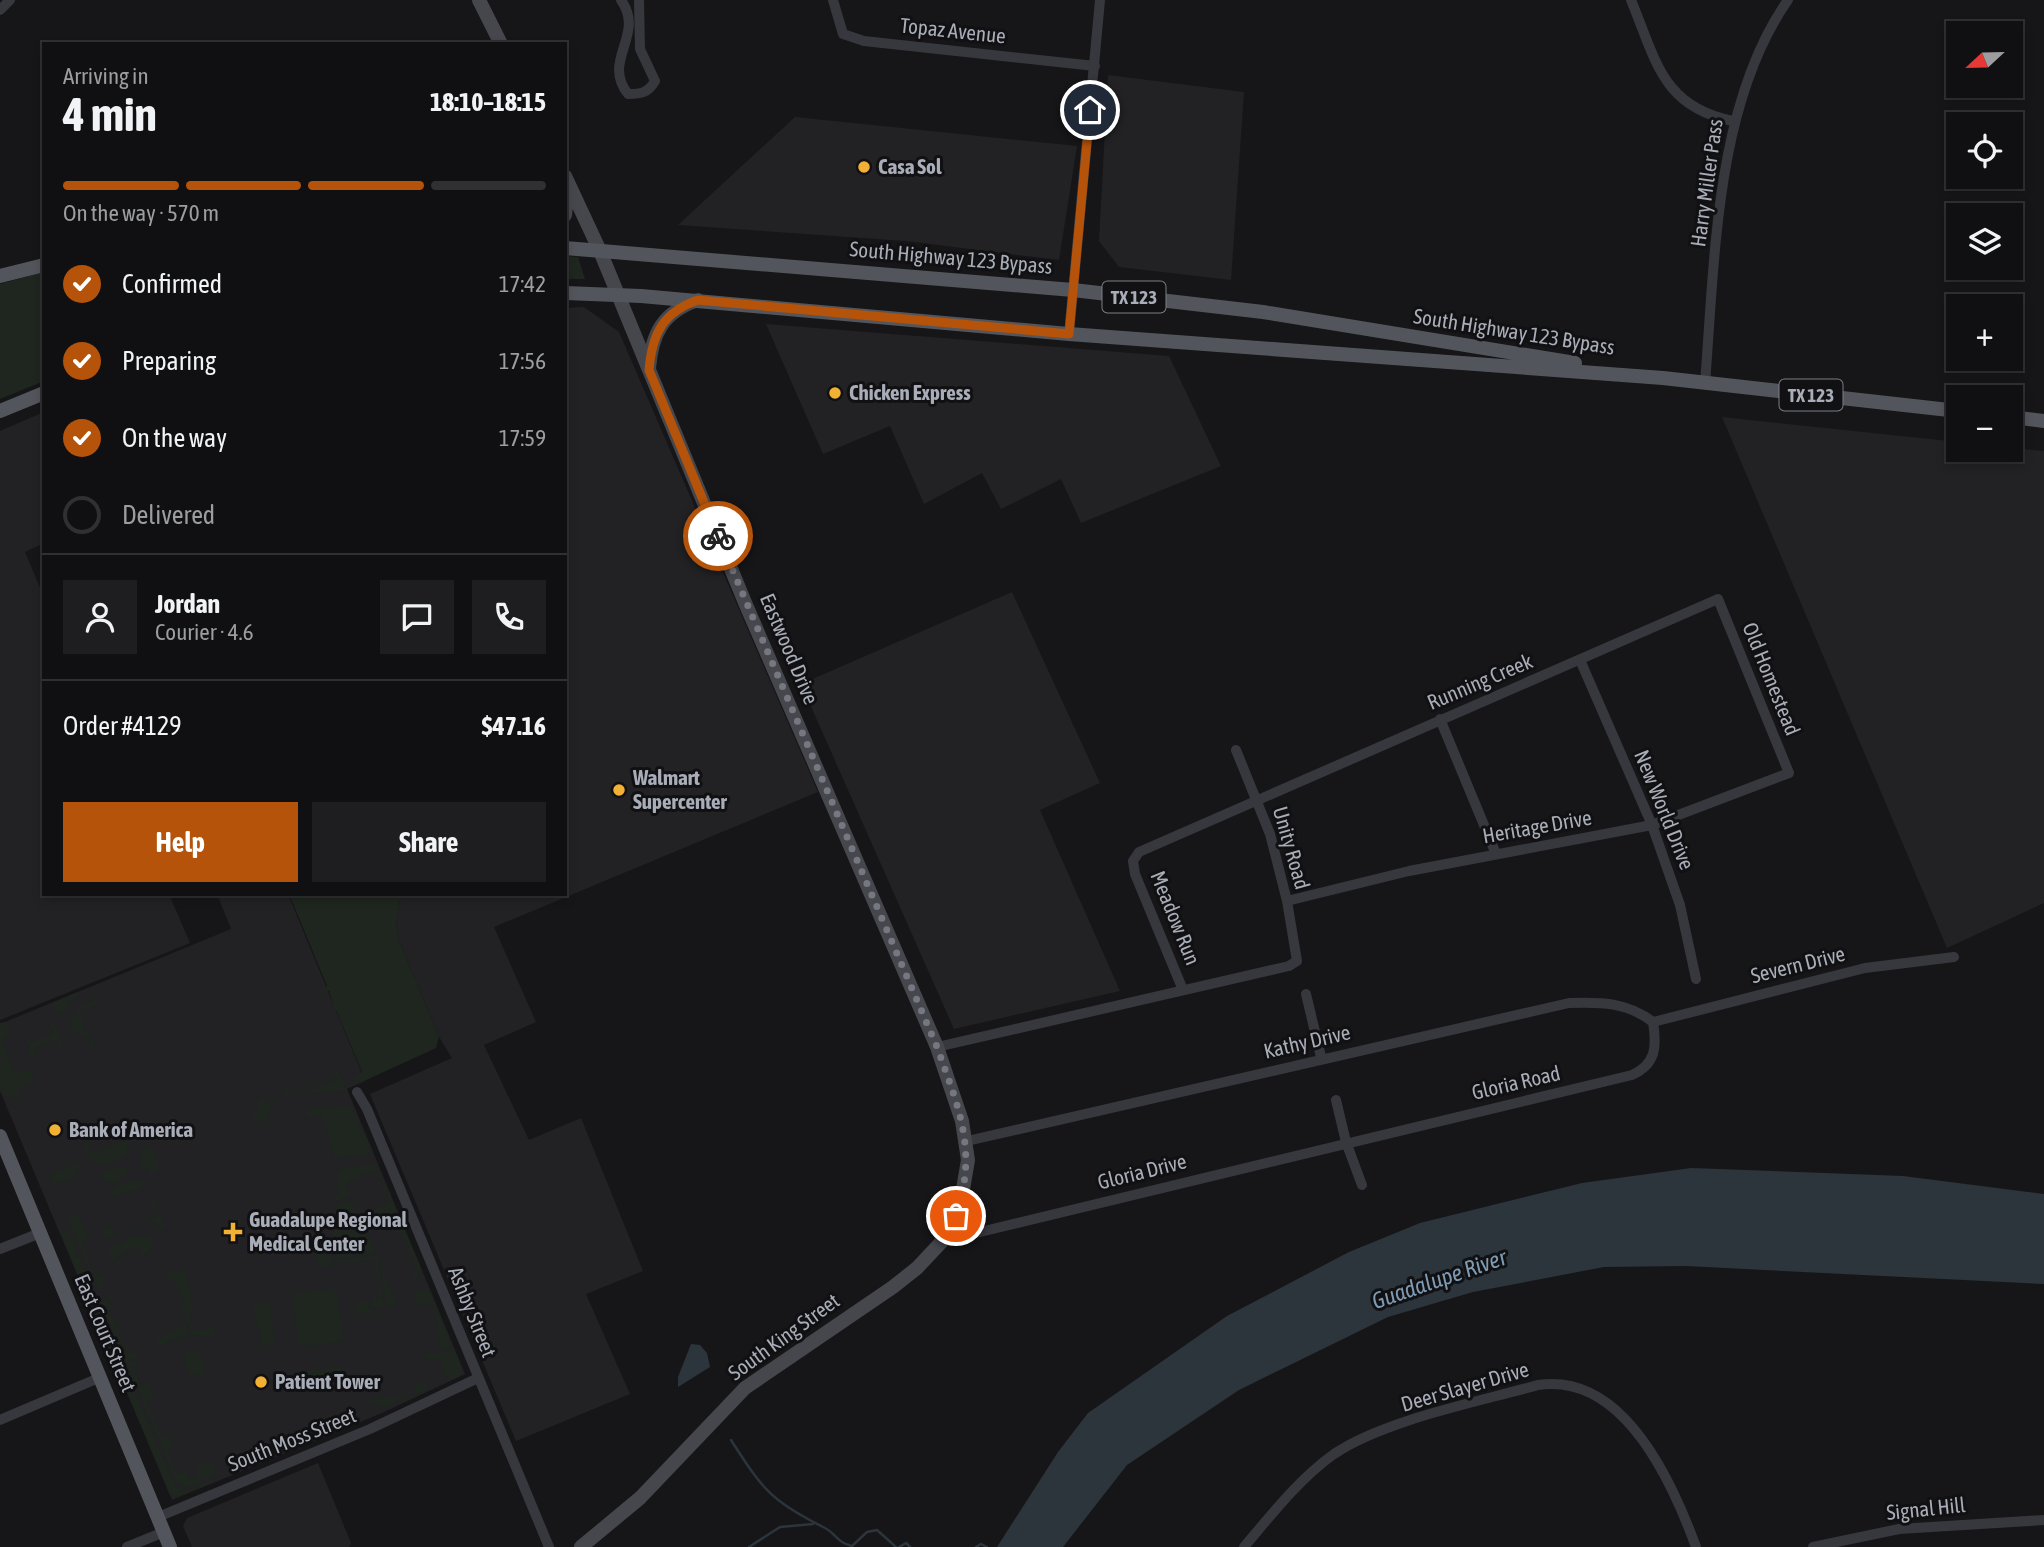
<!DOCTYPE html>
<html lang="en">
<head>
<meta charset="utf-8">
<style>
	body { margin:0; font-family:"Asap Condensed",sans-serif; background:#1e1e20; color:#f1f3f6; height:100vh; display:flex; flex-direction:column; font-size:26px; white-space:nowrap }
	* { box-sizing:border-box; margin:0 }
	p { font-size:23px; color:#9c9d9f }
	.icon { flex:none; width:38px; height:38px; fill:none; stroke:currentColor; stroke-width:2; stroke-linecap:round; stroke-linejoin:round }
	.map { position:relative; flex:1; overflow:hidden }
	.panel { position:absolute; left:42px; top:42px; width:525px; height:854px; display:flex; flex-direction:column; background:#101012; border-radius:0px; box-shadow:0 4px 10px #0003,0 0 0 2px #303032 }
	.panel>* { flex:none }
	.needle { width:46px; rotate:248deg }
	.buttons { position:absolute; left:1946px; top:21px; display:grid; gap:14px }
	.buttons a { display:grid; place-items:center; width:77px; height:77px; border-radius:0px; background:#101012; box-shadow:0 4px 10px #0003,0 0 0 2px #303032; font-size:35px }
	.pin { position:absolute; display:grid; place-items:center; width:60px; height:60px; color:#fff; margin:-30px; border:4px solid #fff; border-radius:50%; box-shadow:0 2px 7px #0007 }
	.courier { position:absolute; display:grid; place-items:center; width:70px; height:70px; margin:-35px; border:5px solid #b45309; border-radius:50%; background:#fff; color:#222; box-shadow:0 2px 9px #0007 }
	.summary em { font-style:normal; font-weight:700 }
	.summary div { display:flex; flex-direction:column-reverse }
	.summary { display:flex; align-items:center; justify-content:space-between; height:119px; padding:0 21px }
	h1 { font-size:46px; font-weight:700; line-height:52px }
	.bar { display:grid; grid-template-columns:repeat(4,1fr); gap:10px 7px; align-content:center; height:84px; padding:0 21px }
	.bar i { height:9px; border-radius:5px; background:#303032 }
	.bar .current { background:#b45309 }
	.bar p { grid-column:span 4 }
	.line { display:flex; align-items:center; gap:18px; padding:0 21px; border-top:2px solid #303032 }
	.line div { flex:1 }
	.round { display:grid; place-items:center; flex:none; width:74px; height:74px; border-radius:0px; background:#1e1e20 }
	ol { padding:0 21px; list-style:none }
	li { display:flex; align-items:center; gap:21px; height:77px }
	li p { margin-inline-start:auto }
	li .icon { padding:7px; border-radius:50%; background:#b45309; color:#fff; stroke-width:4 }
	li:last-child { color:#9c9d9f }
	li i { width:38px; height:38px; border:4px solid #303032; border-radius:50% }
	.primary-button { display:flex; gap:14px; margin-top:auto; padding:14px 21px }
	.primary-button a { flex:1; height:80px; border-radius:0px; background:#b45309; color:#fff; font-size:28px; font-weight:700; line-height:80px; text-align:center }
	.primary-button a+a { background:#1e1e20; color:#f1f3f6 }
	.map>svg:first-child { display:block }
	.built { fill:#222225 }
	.green { fill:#1e261f }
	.water { fill:#2c353c }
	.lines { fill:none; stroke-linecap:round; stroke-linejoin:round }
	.stream { stroke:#2c353c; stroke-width:2.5 }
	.street { stroke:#37383d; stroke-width:10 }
	.secondary { stroke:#45474d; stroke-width:14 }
	.primary { stroke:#53555c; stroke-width:14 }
	.done { stroke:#757880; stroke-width:7; stroke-dasharray:0 12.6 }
	.route { stroke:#b45309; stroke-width:9 }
	.poi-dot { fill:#f2b134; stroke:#111113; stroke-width:2.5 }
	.labels { text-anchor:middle; stroke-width:6; stroke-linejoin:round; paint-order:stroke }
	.shield { fill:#111113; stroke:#7b7e86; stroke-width:2 }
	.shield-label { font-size:19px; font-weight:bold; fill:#a8adb8 }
	.street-label { font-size:21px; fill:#a8adb8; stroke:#111113 }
	.poi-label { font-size:21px; font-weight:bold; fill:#a8adb8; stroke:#111113; text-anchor:start }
	.water-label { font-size:23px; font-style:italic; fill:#7f9bb3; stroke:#111113 }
</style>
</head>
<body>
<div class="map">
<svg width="2044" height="1547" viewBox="0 0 2044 1547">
	<rect width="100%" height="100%" fill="#161618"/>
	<path class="built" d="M1108,75L1244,92L1231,280L1119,267L1099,241Z
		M795,117L1077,146L1059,260L906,241L678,225Z
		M584,307L619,332L818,792L494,927L536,1022L484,1045L529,1140L581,1118L643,1271L586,1294L630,1394L516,1441L370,1094L452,1058L439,1037L398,938L396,923L401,894H565V308Z
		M766,324L1169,356L1221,466L1081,523L1061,479L1001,509L982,473L924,504L890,426L823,454Z
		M44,412V543L25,552L44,597V894H169L190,943L0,1020V431Z
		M1722,417L1958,442V450L2011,448L2044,451V903L1947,948Z
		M1012,592L1100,783L1040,810L1120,991L954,1029L801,684Z
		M217,894H288L365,1081L347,1089L465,1374L382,1413L172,1500L0,1091V1024L231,929Z
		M318,1463L351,1543L349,1547H192L183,1526L187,1518Z"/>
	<path class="green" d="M565,256L578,257L585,279H565Z
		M44,272V381L0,399V284Z
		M289,894H401L396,923L398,938L439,1037L436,1048L362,1082L355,1080L354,1076L362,1072L336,1010H327L334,1006L329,991L320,993L327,986Z
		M80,991L63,1012L56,1011L52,1003Z
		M97,999L99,1004L80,1012L87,1035L97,1043L91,1045L86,1037L74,1033L69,1023L80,1007Z
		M6,1022L11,1033L1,1039L15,1072L29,1069L36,1081L17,1089L20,1097L11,1098L4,1095L0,1087V1060H4L0,1056V1023Z
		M55,1024L63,1046L60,1048L56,1040L34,1049L36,1058H32L24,1037L27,1035L31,1043L53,1033L50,1025Z
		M332,1066L338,1070L345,1085L344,1090L299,1094L337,1079Z
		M330,1067L334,1077L272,1102L267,1121L252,1123L261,1096L266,1103L285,1095L284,1086L289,1093L331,1076Z
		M351,1106L371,1151L367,1154L335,1159L322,1115L307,1118V1113L312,1108Z
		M129,1139L126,1155L105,1165L93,1163L83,1143H88L92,1153Z
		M146,1147L154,1151L159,1169L153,1174L140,1164L141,1150Z
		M78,1162L76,1176L53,1186L50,1174Z
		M376,1164L396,1208L395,1214L366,1228L337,1226L335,1206L351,1199L359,1216L390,1203L377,1170L345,1184L350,1195L334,1202V1196L339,1195L337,1170Z
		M120,1166L128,1169C125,1181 112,1186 101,1180L104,1172Z
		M134,1180L141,1181V1188L109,1198L114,1189Z
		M155,1196L160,1200L154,1202L166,1227L160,1230L156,1223L149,1222L103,1240V1231L107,1227L111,1226L114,1234L158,1215L155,1207L148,1208Z
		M79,1214L89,1238L81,1242L95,1276L103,1273V1286L98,1289L67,1219Z
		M397,1227L405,1230L421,1268L422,1273L418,1278L409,1275L417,1271L401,1232L392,1234Z
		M333,1229L367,1230L376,1253L337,1258Z
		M68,1230L92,1288L91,1290L82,1285L61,1233Z
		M138,1234L150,1237L153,1244L146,1255L135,1247L116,1257L123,1264L113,1262L109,1255L112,1246Z
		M330,1240L333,1265L318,1267L315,1242Z
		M377,1255L384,1307H371L370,1301L380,1299L374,1259L337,1264V1261Z
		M380,1264L398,1305L386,1307Z
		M186,1269L193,1312H189L192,1331L214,1328V1337L192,1335L180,1306L184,1303L173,1278L167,1280L165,1277L168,1272Z
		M337,1288L344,1341L299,1347L292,1294Z
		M426,1288L424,1292L427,1289L431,1294L452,1348L440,1350L434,1305L418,1307L415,1296L417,1291Z
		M108,1297L114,1299L107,1304L127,1353L135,1350L138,1357L126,1361L101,1303Z
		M368,1301L369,1309L384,1312L357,1315L355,1303Z
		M269,1302L275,1345L262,1347L253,1304Z
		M97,1303L175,1486L186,1491L211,1480V1483L178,1497L170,1495L95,1315Z
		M185,1325L189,1335L158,1347L156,1340Z
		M191,1350C201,1350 204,1361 205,1370L198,1376C187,1375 183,1365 185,1354Z
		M453,1351L456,1353L463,1371L459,1377L451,1380L444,1373L441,1358L426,1360L425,1355Z
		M138,1359L140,1363L133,1367L141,1385L148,1383L154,1398L147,1402L163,1439L170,1437L175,1448L168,1452L177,1474L185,1471L189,1479L197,1476V1467L207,1462L214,1466L215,1475L186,1488L177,1484L127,1364Z
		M342,1366L343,1378L349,1377L351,1391L345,1396L338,1379L284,1386L282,1371L286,1374Z
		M425,1383L428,1384L426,1390L407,1399L405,1397L386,1407L370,1404V1399L415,1395L414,1385Z
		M350,1406L355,1407L357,1416L345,1425L242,1468L234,1464L229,1468L225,1457L230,1453H236L249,1463L284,1448L286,1445L281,1440L289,1436L299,1442L315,1433L310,1427L322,1422L332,1429L348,1419L343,1415Z"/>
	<path class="water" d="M1691,1168L1903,1176L2044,1194V1284L1686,1266L1604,1267L1473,1292L1388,1317L1239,1390L1127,1465L1063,1547H997L1058,1452L1088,1413L1227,1316L1349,1252L1420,1223L1582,1183Z
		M691,1344L700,1345L707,1353L710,1367L678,1387V1377Z"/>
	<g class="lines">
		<path class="stream" d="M731,1440C763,1490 771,1501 825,1528C836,1534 838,1543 852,1546L867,1532L877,1530L896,1547
			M749,1547L780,1527L813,1524
			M899,1547L906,1543L910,1547
			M976,1547L981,1544L987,1547"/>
		<path class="street" d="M621,0C646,35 601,60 628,94C641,94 648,93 655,81L640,49L639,0
			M833,0L843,34L864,41L1095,66
			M1631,0C1656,60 1662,107 1733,121
			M0,10L10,0
			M1069,334L1100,0
			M1705,383C1715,259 1715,104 1788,0
			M1580,660L1652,825L1680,905L1696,979
			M1440,719L1496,854
			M1183,990L1135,874L1133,861L1139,852L1718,599L1789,773L1652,825L1409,871L1287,901
			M1306,994L1321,1057
			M1653,1022L1865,968L1954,957
			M937,1047L1289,966L1297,961L1287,901L1270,834L1236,750
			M357,1092L367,1109L549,1547
			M1336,1100L1346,1142L1362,1185
			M967,1141L1569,1003C1601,1002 1627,1002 1653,1022
			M947,1236L980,1232L1632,1075C1656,1064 1657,1047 1653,1022
			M0,1249L40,1233
			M0,1420L101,1377
			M158,1517L370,1429L478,1378
			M127,1547L164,1532
			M1244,1547C1272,1514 1299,1479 1334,1454C1384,1420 1478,1402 1538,1385C1623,1372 1672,1481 1696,1547
			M1813,1547L1899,1529L2044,1520"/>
		<path class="secondary" d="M479,0L501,44
			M565,176L600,251L746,605L937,1047L962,1121L968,1160L961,1201L947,1236L917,1268L893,1287L745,1388L640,1498L581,1547
			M565,215L568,188
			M649,368C652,333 663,312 698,300"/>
		<path class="primary" d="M565,248L1073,290L1263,312L1575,363
			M0,276L44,265
			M565,293L641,296L1069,334L1663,378L1958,411
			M0,411L44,393
			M2011,417L2044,421
			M0,1136L170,1547"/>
	</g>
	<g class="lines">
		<path class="done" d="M718,536L937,1047C959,1109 978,1150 956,1216"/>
		<path class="route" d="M718,536L649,370C652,334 663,312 698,300L1069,334L1090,110"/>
	</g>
	<g class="poi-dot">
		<circle cx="864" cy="167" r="7"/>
		<circle cx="835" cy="393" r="7"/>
		<circle cx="619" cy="790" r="7"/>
		<circle cx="55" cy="1130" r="7"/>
		<path d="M229.5 1221.5h7v7h7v7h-7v7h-7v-7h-7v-7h7z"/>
		<circle cx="261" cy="1382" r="7"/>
	</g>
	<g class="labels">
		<g class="shield">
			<rect x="1102.5" y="281.5" width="63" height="31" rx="5"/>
			<rect x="1779.5" y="379.5" width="63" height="31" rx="5"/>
		</g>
		<g class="shield-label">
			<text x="1134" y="304">TX 123</text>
			<text x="1811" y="402">TX 123</text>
		</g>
		<g class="street-label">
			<text transform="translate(953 31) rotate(6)" y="7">Topaz Avenue</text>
			<text transform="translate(1707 183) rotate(-82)" y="7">Harry Miller Pass</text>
			<text transform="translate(951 258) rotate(5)" y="7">South Highway 123 Bypass</text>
			<text transform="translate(1514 332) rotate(9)" y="7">South Highway 123 Bypass</text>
			<text transform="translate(789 649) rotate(67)" y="7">Eastwood Drive</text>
			<text transform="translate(1771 679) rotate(68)" y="7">Old Homestead</text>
			<text transform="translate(1480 682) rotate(-23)" y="7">Running Creek</text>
			<text transform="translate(1664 810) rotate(68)" y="7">New World Drive</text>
			<text transform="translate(1537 827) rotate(-10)" y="7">Heritage Drive</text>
			<text transform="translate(1291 848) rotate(74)" y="7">Unity Road</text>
			<text transform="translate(1175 918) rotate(68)" y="7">Meadow Run</text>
			<text transform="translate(1798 965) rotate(-14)" y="7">Severn Drive</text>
			<text transform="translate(1307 1042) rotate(-13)" y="7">Kathy Drive</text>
			<text transform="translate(1516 1083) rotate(-13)" y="7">Gloria Road</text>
			<text transform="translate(1142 1172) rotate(-14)" y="7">Gloria Drive</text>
			<text transform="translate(472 1312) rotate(68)" y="7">Ashby Street</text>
			<text transform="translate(105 1333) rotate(67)" y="7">East Court Street</text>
			<text transform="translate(784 1337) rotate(-36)" y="7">South King Street</text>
			<text transform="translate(1465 1387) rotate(-16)" y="7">Deer Slayer Drive</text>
			<text transform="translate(292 1440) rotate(-22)" y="7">South Moss Street</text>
			<text transform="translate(1926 1509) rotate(-6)" y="7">Signal Hill</text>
		</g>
		<g class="poi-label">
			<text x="878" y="174">Casa Sol</text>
			<text x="849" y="400">Chicken Express</text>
			<text x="633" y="785">Walmart<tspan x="633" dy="24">Supercenter</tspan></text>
			<text x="69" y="1137">Bank of America</text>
			<text x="249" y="1227">Guadalupe Regional<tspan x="249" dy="24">Medical Center</tspan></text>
			<text x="275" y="1389">Patient Tower</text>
		</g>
		<g class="water-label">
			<text transform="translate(1439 1279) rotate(-19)" y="8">Guadalupe River</text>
		</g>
	</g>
</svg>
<div class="buttons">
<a><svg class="needle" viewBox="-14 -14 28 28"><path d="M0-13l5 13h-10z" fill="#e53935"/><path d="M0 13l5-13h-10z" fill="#9c9d9f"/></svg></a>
<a><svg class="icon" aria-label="locate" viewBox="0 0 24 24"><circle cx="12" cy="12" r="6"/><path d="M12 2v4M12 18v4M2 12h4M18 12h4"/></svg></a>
<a><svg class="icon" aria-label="layers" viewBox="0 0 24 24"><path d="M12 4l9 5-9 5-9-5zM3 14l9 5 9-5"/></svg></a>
<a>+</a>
<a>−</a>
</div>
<div class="pin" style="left:956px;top:1216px;background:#ea580c"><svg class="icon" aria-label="bag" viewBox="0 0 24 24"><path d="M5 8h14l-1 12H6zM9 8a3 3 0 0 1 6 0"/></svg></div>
<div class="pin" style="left:1090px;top:110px;background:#1f2937"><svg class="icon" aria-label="home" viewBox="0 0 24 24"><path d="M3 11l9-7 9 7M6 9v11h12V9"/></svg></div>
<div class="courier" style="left:718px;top:536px"><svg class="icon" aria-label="bike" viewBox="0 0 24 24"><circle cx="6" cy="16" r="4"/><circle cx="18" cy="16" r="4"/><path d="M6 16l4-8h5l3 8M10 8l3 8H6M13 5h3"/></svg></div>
<section class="panel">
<div class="summary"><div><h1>4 min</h1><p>Arriving in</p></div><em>18:10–18:15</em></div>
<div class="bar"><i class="current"></i><i class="current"></i><i class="current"></i><i></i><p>On the way · 570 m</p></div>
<ol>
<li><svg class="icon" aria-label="check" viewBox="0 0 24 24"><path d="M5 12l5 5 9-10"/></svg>Confirmed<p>17:42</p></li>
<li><svg class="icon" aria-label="check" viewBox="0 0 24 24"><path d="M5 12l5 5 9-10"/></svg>Preparing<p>17:56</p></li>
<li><svg class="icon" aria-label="check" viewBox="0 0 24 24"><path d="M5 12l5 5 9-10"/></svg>On the way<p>17:59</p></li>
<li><i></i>Delivered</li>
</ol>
<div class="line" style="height:126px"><a class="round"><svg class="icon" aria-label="person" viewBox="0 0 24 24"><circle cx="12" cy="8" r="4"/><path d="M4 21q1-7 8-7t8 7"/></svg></a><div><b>Jordan</b><p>Courier · 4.6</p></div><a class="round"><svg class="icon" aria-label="chat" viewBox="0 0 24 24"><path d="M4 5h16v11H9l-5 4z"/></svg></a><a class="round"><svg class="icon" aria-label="phone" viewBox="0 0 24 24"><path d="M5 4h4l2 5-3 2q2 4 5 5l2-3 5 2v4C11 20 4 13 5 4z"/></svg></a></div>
<div class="line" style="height:91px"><div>Order #4129</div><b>$47.16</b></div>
<div class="primary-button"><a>Help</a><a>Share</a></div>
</section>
</div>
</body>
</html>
